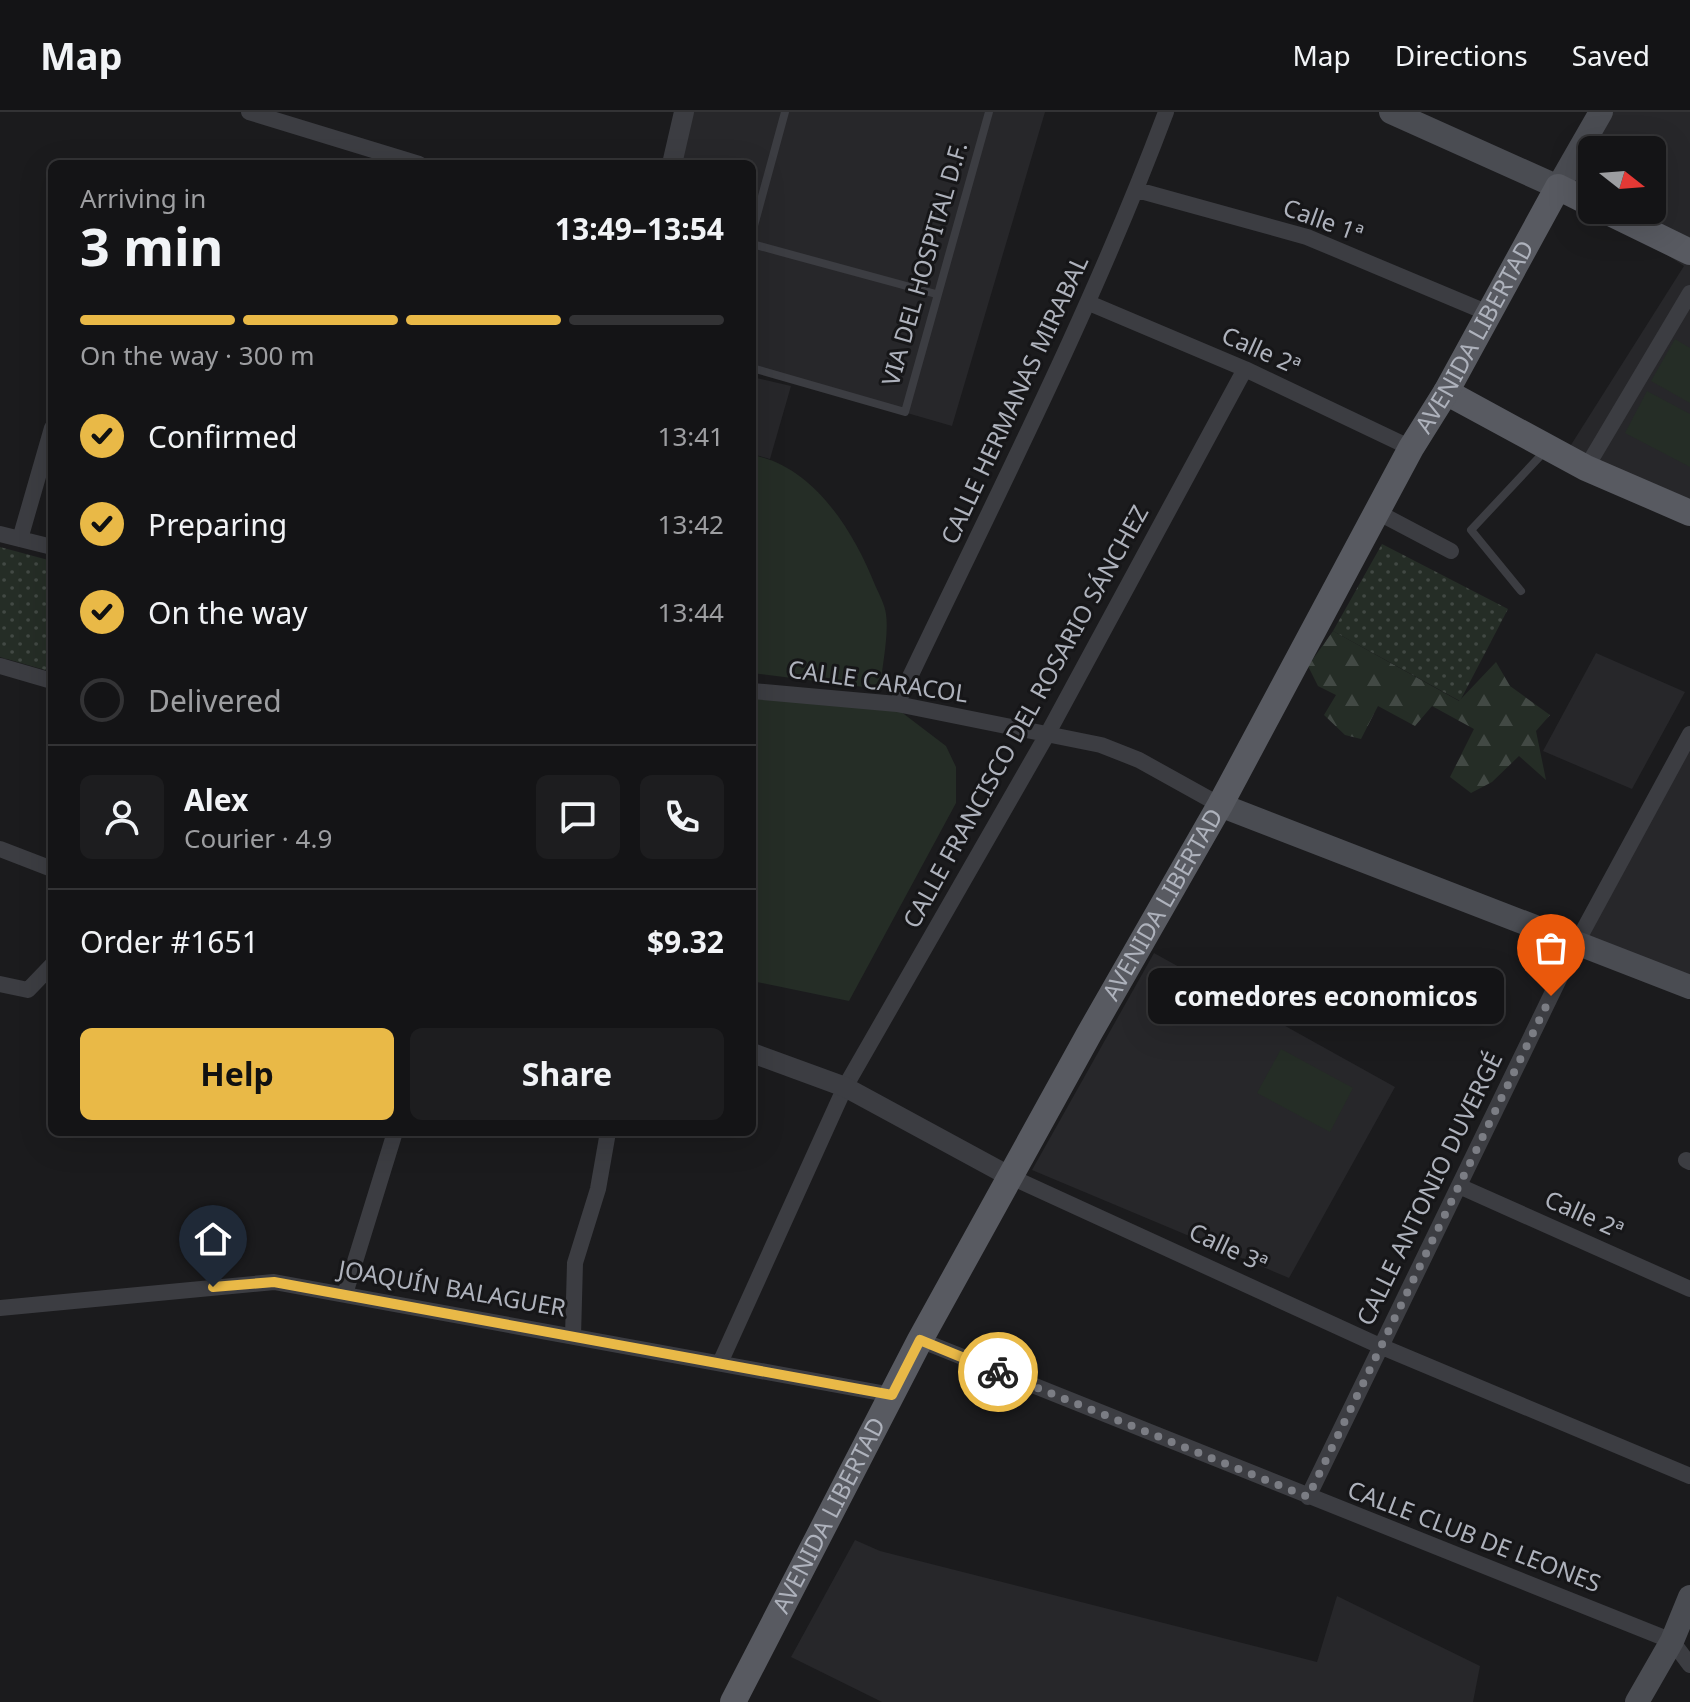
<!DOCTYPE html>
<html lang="en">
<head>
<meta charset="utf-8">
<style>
	body { margin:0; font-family:"Noto Sans",sans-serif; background:#1d1d1f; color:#f1f3f6; height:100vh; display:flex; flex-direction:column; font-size:30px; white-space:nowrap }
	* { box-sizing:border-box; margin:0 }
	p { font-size:26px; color:#9d9ea1 }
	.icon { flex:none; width:44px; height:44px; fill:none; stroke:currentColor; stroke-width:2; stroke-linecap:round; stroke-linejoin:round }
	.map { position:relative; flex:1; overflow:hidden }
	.drawer { position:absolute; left:48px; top:48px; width:708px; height:976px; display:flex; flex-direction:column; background:#141416; border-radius:12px; box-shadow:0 8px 32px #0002,0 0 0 2px #333335 }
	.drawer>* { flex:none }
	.needle { width:52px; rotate:107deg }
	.tools { position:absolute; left:1578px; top:24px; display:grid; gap:16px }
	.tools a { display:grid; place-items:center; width:88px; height:88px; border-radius:12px; background:#141416; box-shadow:0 8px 32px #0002,0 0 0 2px #333335; font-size:40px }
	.pin { position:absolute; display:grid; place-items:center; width:68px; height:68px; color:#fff; margin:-82px -34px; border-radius:50% 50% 50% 0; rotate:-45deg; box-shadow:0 0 8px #0007 }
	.pin .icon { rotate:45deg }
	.courier { position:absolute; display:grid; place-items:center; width:80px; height:80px; margin:-40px; border:6px solid #e9b947; border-radius:50%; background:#fff; color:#222; box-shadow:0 2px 10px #0007 }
	.bubble { position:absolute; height:56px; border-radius:12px; background:#141416; box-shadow:0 8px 32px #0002,0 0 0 2px #333335; font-size:26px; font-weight:700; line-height:56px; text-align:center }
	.summary em { font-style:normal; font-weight:700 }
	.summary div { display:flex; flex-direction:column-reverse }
	.summary { display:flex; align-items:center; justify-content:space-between; height:136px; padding:0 32px }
	h1 { font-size:52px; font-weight:700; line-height:60px }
	.bar { display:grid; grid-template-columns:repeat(4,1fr); gap:12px 8px; align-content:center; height:96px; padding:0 32px }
	.bar i { height:10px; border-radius:6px; background:#333335 }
	.bar .on { background:#e9b947 }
	.bar p { grid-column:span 4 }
	.line { display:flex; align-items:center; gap:20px; padding:0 32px; border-top:2px solid #333335 }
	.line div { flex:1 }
	.round { display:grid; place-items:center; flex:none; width:84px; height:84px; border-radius:12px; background:#1d1d1f }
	ol { padding:0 32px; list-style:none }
	li { display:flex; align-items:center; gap:24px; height:88px }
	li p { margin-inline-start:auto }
	li .icon { padding:8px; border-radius:50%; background:#e9b947; color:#111; stroke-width:4 }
	li:last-child { color:#9d9ea1 }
	li i { width:44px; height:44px; border:4px solid #333335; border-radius:50% }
	.cta { display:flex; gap:16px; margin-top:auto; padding:16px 32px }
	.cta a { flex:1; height:92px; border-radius:12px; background:#e9b947; color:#111; font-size:32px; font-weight:700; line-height:92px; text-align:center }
	.cta a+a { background:#1d1d1f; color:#f1f3f6 }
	header { display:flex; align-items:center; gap:48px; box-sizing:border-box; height:112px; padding:0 40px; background:#141416; border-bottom:2px solid #333335 }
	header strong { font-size:38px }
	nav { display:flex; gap:44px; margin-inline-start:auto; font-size:28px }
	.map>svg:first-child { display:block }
	.built { fill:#27272a }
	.green { fill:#252d26 }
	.forest { fill:url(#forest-firs) }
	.park { fill:url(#park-dots) }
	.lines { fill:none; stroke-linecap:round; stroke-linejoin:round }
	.service { stroke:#3c3d42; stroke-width:8 }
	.minor { stroke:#3c3d42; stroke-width:16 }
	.tertiary { stroke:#3c3d42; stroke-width:20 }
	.secondary { stroke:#4a4c52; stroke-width:24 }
	.primary { stroke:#585a61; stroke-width:26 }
	.done { stroke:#7b7d84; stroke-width:8; stroke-dasharray:0 14.4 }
	.route { stroke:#e9b947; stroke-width:10 }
	.labels { text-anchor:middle; stroke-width:6; stroke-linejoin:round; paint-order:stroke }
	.street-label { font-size:24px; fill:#aeb2bc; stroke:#161618 }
</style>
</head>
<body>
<header>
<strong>Map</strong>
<nav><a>Map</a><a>Directions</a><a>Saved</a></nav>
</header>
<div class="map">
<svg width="1690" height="1590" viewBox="0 0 1690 1590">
	<defs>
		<pattern id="forest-firs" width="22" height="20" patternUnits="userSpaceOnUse" patternTransform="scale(2)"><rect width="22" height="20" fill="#252d26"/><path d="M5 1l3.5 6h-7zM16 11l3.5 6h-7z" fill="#424944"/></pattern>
		<pattern id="park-dots" width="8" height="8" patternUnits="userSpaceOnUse" patternTransform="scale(2)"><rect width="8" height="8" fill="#252d26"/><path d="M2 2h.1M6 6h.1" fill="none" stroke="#424944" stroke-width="1.8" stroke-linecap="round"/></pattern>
	</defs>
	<rect width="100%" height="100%" fill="#1b1b1d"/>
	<path class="built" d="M689,0H1045L952,314L752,256V52H675Z
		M1601,0H1690V402L1564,344L1684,154L1600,98H1652V38H1592V92L1563,74Z
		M752,265L791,274L770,347L752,342Z
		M1596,541L1685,580L1632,677L1543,639Z
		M1690,631V869L1584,826Z
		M1154,841L1395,975L1289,1166L1032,1058Z
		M855,1428L880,1439L1317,1550L1337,1484L1480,1554L1473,1590H882L791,1545Z"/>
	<path class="green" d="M1675,227L1690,236V291L1651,269Z
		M1647,279L1690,302V355L1625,321Z
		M752,343C814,354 854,420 875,473C879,482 885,493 886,502C889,523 882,555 880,577L752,561Z
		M752,583L900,599L946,634L956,655V691L849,889L752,869Z
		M1281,937L1353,976L1330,1020L1257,981Z"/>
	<path class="forest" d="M1333,519L1459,589L1496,550L1510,574L1550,603L1536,619L1546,668L1519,644L1492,670L1471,681L1450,665L1474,617L1432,594L1415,614L1378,594L1361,627L1345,623L1324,603L1336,583L1318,574L1308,554Z"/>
	<path class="park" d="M1382,432L1508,497L1460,589L1333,519Z
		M0,435L52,449V560L0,545Z"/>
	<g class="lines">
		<path class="service" d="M752,121L785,0
			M752,132L936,182
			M752,256L905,300L989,0
			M1521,479L1471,418L1545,339"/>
		<path class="minor" d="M249,0L419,52
			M1137,78L1307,125L1488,201
			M1089,191L1245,257L1411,336
			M1586,356L1690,181
			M1377,400L1451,439
			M0,422L52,435
			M20,427L52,316
			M0,554L52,569
			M752,579L897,592L1101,633L1139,648L1220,693
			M897,592C990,396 1090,203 1166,0
			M0,737L52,757
			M0,872L28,878L52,853
			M1686,1048L1690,1050
			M1009,1064L1380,1234L1690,1364
			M1459,1074L1690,1177
			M345,1182L395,1020
			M0,1196L274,1170L892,1283
			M573,1224L575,1151L598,1077L608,1020
			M920,1228L1672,1529L1690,1553
			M720,1251L845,975L1048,621L1245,257
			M1308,1385L1577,830L1690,622"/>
		<path class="tertiary" d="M672,52L684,0
			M752,941L845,975L1009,1064"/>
		<path class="secondary" d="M1391,0L1558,75L1601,0
			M1220,693L1690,875
			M1637,1590L1672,1529L1690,1485"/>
		<g class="primary">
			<path d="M1604,98L1690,140"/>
			<path d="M1446,280L1586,356L1690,401"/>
			<path id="s1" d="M733,1590L920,1228L1089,922L1220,693L1411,336L1446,280L1558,75L1592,92"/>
		</g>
	</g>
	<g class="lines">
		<path class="done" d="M998,1260L1308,1385L1551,884"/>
		<path class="route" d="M213,1175L274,1170L892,1283L920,1228L998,1260"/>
	</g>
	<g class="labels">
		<g class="street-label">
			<text transform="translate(1323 109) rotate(20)" y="8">Calle 1ª</text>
			<text transform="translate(925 152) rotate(-74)" y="8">VIA DEL HOSPITAL D.F.</text>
			<text dy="8" stroke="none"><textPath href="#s1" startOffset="1554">AVENIDA LIBERTAD</textPath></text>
			<text transform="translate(1261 239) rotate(24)" y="8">Calle 2ª</text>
			<text transform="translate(1015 288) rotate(-65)" y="8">CALLE HERMANAS MIRABAL</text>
			<text transform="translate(878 570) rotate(8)" y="8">CALLE CARACOL</text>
			<text transform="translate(1026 605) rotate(-61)" y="8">CALLE FRANCISCO DEL ROSARIO SÁNCHEZ</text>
			<text dy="8" stroke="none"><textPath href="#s1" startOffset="906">AVENIDA LIBERTAD</textPath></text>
			<text transform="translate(1430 1077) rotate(-64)" y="8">CALLE ANTONIO DUVERGÉ</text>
			<text transform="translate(1584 1103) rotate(24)" y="8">Calle 2ª</text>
			<text transform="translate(1228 1136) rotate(25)" y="8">Calle 3ª</text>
			<text transform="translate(452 1177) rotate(10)" y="8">JOAQUÍN BALAGUER</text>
			<text dy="8" stroke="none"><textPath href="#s1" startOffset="210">AVENIDA LIBERTAD</textPath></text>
			<text transform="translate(1474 1425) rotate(21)" y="8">CALLE CLUB DE LEONES</text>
		</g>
	</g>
</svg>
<div class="tools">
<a><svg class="needle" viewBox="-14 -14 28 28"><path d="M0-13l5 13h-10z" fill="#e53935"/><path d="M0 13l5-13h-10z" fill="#9d9ea1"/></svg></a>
</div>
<div class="pin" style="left:1551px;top:884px;background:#ea580c"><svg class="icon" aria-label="bag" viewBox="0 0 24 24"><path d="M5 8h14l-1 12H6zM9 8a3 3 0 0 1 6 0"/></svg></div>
<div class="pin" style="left:213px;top:1175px;background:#1f2937"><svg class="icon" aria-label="home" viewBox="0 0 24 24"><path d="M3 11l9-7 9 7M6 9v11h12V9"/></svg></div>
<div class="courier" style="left:998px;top:1260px"><svg class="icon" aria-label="bike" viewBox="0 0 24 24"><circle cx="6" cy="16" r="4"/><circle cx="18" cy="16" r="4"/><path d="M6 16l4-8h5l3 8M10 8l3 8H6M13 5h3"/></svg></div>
<div class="bubble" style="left:1148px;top:856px;width:356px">comedores economicos</div>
<section class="drawer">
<div class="summary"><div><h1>3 min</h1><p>Arriving in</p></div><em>13:49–13:54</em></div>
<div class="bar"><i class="on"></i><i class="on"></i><i class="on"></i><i></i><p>On the way · 300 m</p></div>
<ol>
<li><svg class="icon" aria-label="check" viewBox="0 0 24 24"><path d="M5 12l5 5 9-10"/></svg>Confirmed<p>13:41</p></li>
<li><svg class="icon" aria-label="check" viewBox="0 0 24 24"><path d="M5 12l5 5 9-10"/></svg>Preparing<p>13:42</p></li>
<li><svg class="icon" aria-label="check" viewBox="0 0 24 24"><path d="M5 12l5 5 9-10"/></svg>On the way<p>13:44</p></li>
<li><i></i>Delivered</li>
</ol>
<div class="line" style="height:144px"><a class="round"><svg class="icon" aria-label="person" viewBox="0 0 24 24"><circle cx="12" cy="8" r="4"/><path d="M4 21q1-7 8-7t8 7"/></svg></a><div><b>Alex</b><p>Courier · 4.9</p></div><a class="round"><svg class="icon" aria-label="chat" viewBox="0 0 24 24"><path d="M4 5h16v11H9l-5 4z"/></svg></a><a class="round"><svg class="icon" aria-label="phone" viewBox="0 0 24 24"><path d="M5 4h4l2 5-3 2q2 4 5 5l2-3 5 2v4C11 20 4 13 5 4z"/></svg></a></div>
<div class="line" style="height:104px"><div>Order #1651</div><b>$9.32</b></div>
<div class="cta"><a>Help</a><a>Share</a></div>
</section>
</div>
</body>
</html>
